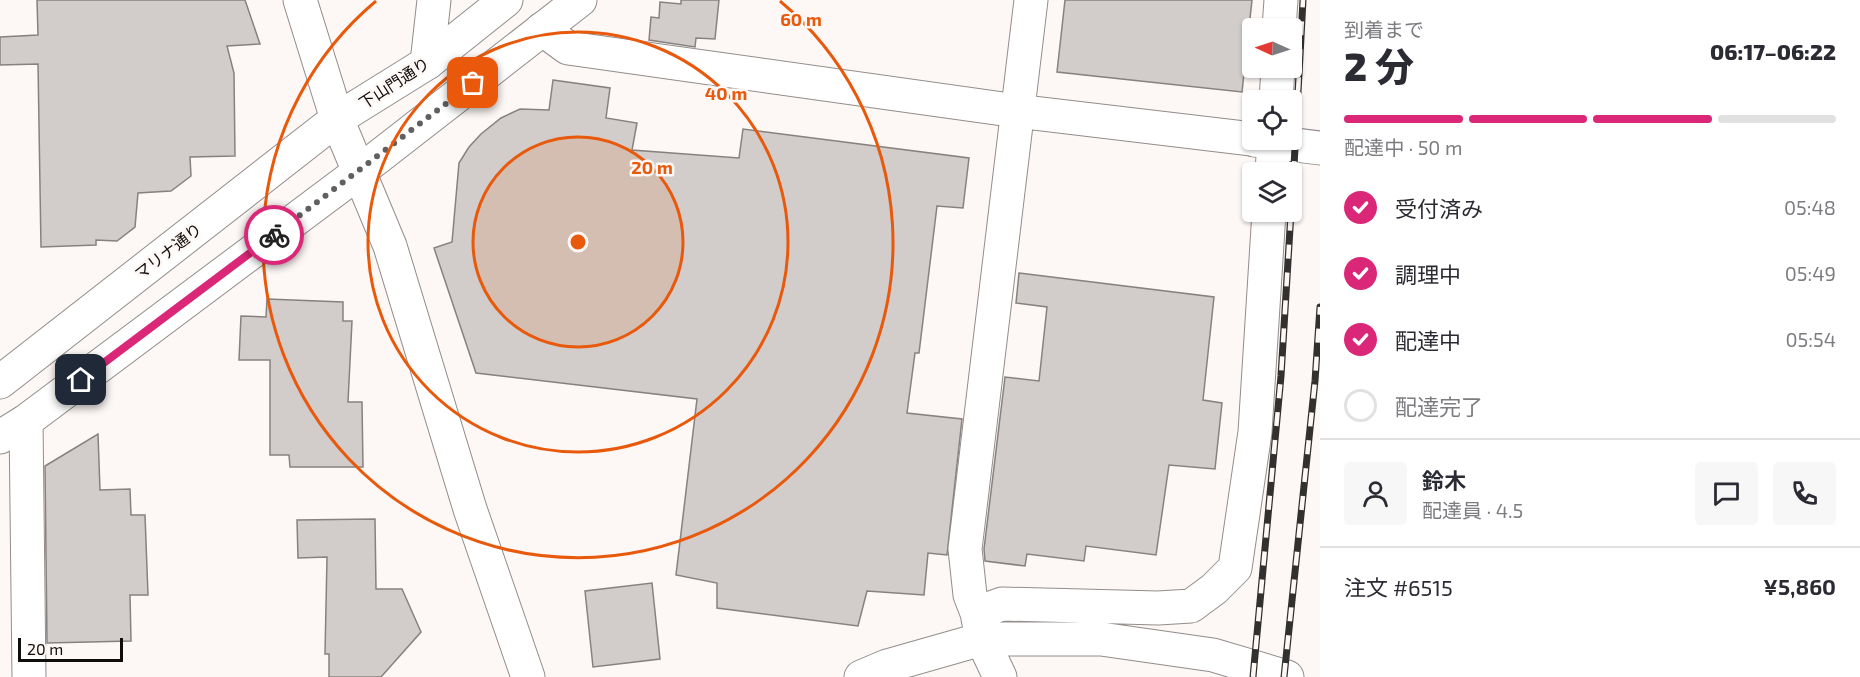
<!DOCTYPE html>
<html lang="ja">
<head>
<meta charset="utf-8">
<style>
	body { margin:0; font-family:"Exo 2","Noto Sans JP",sans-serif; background:#f7f7f7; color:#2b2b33; height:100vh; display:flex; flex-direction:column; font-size:22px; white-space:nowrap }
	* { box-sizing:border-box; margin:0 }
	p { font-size:20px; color:#7c7c81 }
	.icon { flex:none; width:33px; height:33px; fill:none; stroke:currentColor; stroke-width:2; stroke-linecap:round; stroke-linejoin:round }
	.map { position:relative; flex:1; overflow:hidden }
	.panel { display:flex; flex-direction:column; background:#fff; width:540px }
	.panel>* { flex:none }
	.needle { width:39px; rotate:273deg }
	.tools { position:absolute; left:1242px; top:18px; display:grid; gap:12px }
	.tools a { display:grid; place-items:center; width:60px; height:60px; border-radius:6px; background:#fff; box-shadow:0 2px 4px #0004; font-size:30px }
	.scale { position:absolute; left:18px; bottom:15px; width:105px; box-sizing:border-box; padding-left:6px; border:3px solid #0f0e0d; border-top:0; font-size:16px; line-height:21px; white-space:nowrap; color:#0f0e0d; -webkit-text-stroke:4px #fdf7f5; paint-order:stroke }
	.pin { position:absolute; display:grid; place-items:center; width:51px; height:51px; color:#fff; margin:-26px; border-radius:12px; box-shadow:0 3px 9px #0006 }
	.courier { position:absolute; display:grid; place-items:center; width:60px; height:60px; margin:-30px; border:4px solid #db2777; border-radius:50%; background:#fff; color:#222; box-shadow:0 2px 8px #0007 }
	.overview em { font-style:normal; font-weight:800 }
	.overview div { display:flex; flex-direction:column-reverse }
	.overview { display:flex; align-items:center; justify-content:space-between; height:102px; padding:0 24px }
	h1 { font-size:39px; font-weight:800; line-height:45px }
	.bar { display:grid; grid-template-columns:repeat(4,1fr); gap:9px 6px; align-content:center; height:72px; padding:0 24px }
	.bar i { height:8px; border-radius:4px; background:#e1e1e2 }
	.bar .active { background:#db2777 }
	.bar p { grid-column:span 4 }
	.line { display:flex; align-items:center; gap:15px; padding:0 24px; border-top:2px solid #e1e1e2 }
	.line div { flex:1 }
	.round { display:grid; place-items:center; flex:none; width:63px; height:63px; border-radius:6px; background:#f7f7f7 }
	ol { padding:0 24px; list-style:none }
	li { display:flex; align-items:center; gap:18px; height:66px }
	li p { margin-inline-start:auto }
	li .icon { padding:6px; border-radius:50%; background:#db2777; color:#fff; stroke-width:4 }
	li:last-child { color:#7c7c81 }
	li i { width:33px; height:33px; border:3px solid #e1e1e2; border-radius:50% }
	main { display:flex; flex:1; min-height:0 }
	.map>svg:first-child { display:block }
	.building { fill:#d2ccca; stroke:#86827f; stroke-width:1.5 }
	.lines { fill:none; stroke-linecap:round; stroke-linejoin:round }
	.minor-casing { stroke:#928d8b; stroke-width:35 }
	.major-casing { stroke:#928d8b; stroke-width:35 }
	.minor { stroke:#fff; stroke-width:33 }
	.major { stroke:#fff; stroke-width:33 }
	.rail-casing { stroke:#333130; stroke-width:7 }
	.rail { stroke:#fdf7f5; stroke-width:4.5; stroke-dasharray:14; stroke-linecap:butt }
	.done { stroke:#62605e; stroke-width:6; stroke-dasharray:0 10.8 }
	.route { stroke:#db2777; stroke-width:8 }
	.ring { fill:none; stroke:#e8590c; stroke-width:3 }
	.labels { text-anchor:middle; stroke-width:5; stroke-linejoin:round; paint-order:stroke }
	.street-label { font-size:16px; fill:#0f0e0d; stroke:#fdf7f5 }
	.centre { fill:#e8590c; stroke:#fdf7f5; stroke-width:3 }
	.ring-label { font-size:18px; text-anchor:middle; font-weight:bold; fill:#e8590c; stroke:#fdf7f5; stroke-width:5; stroke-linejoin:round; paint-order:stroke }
</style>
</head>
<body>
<main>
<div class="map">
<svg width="1320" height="677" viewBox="0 0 1320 677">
	<rect width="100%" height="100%" fill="#fdf7f5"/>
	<path class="building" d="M37,0H245L260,44L227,46L234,73L235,156L190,157L191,176L171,191L138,193L135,227L117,241L96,240V245L41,247L38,64L0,65V37L38,35Z
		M681,0H719L715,39L696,38L695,47L649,40L651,17L659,18L660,2L681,4Z
		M1065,0H1252L1242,92L1057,72Z
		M553,80L610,88L606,118L637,123L632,150L739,158L743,129L969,158L963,208L937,206L919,353H915L907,413L962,419L947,555L928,553L924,595L867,591L858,626L717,608V583L676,575L697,399L476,373L434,248L452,242L459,163L469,147L481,134L501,118L520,109L549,110Z
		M1019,273L1214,297L1203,400L1222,403L1215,469L1169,465L1156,555L1086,546L1084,561L1027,554L1025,566L985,561L984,549L1005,377L1039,381L1047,307L1016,303Z
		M267,299L343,302V321H352L348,402H362L363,467H290L289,455H270V360H239L241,316L266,317Z
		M98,434L100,490L130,489L131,515H145L148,595H130L131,641L47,643L45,466Z
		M375,519L376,589H402L421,632L381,677H329V654H325L327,557L298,558L297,520Z
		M652,583L660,659L593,667L585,591Z"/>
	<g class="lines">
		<defs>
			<path id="minor" d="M300,0L337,119L390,246L470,509L528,677
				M1279,28L1281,0
				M542,29L568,48L1017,111L1252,139
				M427,63L434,0
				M1276,100L1278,68
				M1254,140L1320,148
				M1272,172L1274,140
				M0,382L337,119
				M26,421L29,677
				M0,437L26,421L359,172
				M977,613L1002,604L1158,608L1191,606L1214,589L1235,568L1255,432L1269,212
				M861,677L887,666L982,639H1101L1213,655L1287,677
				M1000,677L982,639L977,613L970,595L965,549L1031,0"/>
			<path id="major" d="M337,119L427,63L506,0
				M359,172L580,0"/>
		</defs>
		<use href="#minor" class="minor-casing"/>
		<use href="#major" class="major-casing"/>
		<use href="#minor" class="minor"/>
		<use href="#major" class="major"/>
		<defs>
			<path id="rail" d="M1292,203L1303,0
				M1253,677L1281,376L1291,212
				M1284,677L1315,381L1320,307"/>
		</defs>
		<use href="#rail" class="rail-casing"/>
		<use href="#rail" class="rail"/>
	</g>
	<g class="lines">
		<path class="done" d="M274,235L473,83"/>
		<path class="route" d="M81,380L274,235"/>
	</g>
	<circle cx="578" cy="242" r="105" fill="#e8590c" fill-opacity=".12"/>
	<g class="ring">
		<circle cx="578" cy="242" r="105"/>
		<circle cx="578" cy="242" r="210"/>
		<path d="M780 1A315 315 0 1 1 376 1"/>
	</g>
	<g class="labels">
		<g class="street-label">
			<text transform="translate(394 83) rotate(-33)" y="6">下山門通り</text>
			<text transform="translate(168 251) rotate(-38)" y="6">マリナ通り</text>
		</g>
	</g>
	<circle cx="578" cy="242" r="9" class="centre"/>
	<g class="ring-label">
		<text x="801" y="26">60 m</text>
		<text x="726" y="100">40 m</text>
		<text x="652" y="174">20 m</text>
	</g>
</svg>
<div class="tools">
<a><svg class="needle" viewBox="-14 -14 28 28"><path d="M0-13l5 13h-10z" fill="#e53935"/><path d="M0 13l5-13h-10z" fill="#7c7c81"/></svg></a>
<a><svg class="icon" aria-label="locate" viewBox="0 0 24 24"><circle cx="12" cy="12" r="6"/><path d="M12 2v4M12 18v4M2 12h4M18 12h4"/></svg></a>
<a><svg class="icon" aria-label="layers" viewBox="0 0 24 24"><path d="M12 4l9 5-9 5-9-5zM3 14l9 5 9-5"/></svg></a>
</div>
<div class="scale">20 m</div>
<div class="pin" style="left:473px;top:83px;background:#ea580c"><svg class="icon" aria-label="bag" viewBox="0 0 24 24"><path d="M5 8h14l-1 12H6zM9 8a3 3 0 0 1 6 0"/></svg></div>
<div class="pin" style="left:81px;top:380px;background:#1f2937"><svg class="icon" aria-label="home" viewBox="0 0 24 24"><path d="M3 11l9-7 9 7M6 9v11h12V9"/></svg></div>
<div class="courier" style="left:274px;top:235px"><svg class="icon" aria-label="bike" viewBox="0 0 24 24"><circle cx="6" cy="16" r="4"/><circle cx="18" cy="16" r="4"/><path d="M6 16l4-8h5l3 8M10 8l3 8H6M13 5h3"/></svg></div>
</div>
<section class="panel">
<div class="overview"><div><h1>2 分</h1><p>到着まで</p></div><em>06:17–06:22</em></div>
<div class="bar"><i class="active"></i><i class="active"></i><i class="active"></i><i></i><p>配達中 · 50 m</p></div>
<ol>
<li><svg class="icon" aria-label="check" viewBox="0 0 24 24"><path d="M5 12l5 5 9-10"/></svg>受付済み<p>05:48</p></li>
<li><svg class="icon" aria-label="check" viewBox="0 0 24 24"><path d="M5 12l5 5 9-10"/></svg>調理中<p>05:49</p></li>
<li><svg class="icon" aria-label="check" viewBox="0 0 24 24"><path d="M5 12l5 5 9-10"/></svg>配達中<p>05:54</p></li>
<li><i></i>配達完了</li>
</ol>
<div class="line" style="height:108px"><a class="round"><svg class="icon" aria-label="person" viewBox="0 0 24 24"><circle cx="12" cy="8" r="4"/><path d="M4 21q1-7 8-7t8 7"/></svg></a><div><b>鈴木</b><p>配達員 · 4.5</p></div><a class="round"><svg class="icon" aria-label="chat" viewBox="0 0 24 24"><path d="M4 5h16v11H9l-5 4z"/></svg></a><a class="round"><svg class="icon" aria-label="phone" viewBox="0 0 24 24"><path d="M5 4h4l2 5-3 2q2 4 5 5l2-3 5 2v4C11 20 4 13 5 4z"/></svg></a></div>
<div class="line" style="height:78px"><div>注文 #6515</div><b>¥5,860</b></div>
</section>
</main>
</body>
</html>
